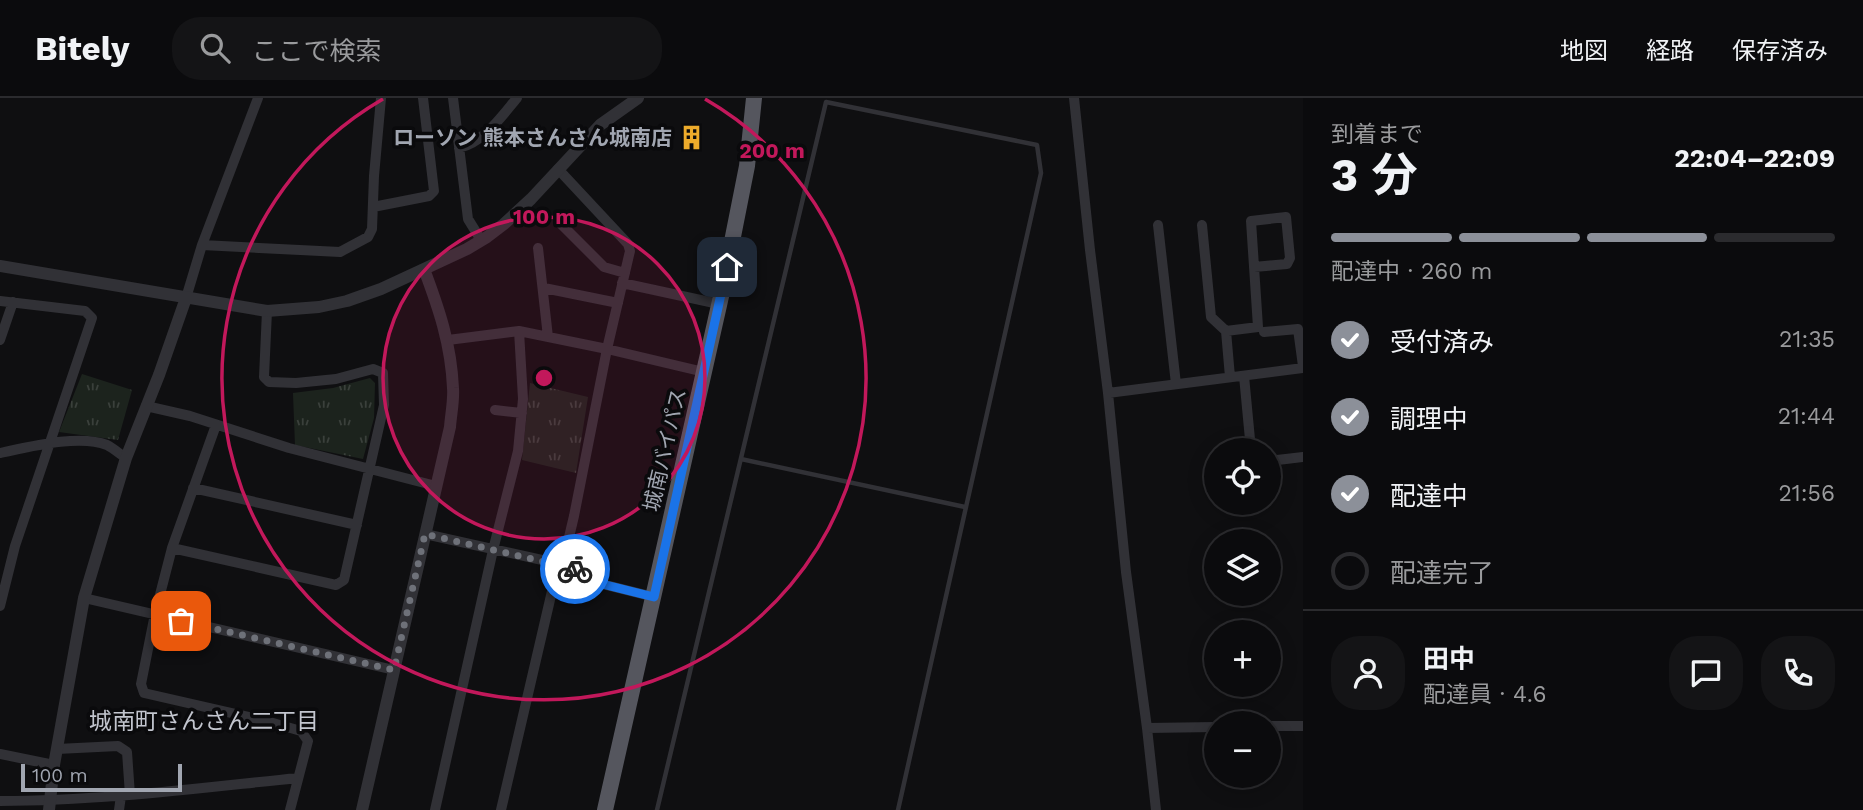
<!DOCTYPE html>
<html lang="ja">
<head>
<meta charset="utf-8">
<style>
	body { margin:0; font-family:"Work Sans","Noto Sans JP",sans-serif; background:#141416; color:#f1f3f6; height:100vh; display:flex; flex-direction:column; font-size:26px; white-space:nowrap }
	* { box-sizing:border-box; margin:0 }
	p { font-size:23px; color:#9a9b9d }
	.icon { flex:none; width:38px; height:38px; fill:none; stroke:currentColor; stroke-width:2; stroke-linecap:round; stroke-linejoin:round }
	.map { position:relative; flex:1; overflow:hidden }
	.sheet { display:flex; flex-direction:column; background:#0b0b0d; width:560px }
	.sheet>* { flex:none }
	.controls { position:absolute; left:1204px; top:340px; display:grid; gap:14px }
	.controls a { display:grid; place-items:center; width:77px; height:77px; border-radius:50%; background:#0b0b0d; box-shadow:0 4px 18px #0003,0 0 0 2px #2b2b2e; font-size:35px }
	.scale { position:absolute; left:21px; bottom:18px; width:161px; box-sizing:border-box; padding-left:7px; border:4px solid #a1a6b1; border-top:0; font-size:19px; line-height:24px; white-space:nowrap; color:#a1a6b1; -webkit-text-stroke:5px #0a0a0c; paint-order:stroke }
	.pin { position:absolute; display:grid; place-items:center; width:60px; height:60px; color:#fff; margin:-30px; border-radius:14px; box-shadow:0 4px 10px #0006 }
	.courier { position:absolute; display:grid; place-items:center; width:70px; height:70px; margin:-35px; border:5px solid #1a73e8; border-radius:50%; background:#fff; color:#222; box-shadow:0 2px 9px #0007 }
	.headline em { font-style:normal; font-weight:700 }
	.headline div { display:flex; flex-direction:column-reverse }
	.headline { display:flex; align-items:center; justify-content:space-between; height:119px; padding:0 28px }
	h1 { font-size:46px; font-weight:700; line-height:52px }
	.bar { display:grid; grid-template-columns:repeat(4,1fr); gap:10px 7px; align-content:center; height:84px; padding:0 28px }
	.bar i { height:9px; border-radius:5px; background:#2b2b2e }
	.bar .active { background:#8c9099 }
	.bar p { grid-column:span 4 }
	.line { display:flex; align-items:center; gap:18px; padding:0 28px; border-top:2px solid #2b2b2e }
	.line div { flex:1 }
	.round { display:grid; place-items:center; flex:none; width:74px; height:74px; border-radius:28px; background:#141416 }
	ol { padding:0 28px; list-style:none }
	li { display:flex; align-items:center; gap:21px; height:77px }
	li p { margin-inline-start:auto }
	li .icon { padding:7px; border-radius:50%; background:#8c9099; color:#fff; stroke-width:4 }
	li:last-child { color:#9a9b9d }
	li i { width:38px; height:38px; border:4px solid #2b2b2e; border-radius:50% }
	header { display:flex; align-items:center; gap:42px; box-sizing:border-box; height:98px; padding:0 35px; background:#0b0b0d; border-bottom:2px solid #2b2b2e }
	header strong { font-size:33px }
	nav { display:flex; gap:38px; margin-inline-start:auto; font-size:24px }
	.search { width:490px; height:63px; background:#141416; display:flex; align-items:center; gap:18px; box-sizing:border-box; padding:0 24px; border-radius:28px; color:#9a9b9d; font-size:26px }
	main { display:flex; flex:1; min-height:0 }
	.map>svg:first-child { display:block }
	.park { fill:url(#park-tufts) }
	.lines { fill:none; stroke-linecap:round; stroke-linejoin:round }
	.service { stroke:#313136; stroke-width:4.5 }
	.minor { stroke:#313136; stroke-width:10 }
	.tertiary { stroke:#313136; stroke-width:12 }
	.trunk { stroke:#55565e; stroke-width:16 }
	.done { stroke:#6e7179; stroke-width:7; stroke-dasharray:0 12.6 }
	.route { stroke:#1a73e8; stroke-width:9 }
	.ring { fill:none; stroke:#c2185b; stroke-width:3.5 }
	.labels { text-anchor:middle; stroke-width:7; stroke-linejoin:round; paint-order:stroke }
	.poi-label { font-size:21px; font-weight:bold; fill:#a1a6b1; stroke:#0a0a0c; text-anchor:end }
	.street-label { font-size:21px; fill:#a1a6b1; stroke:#0a0a0c }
	.neighbourhood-label { font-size:23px; fill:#c2c5ce; stroke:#0a0a0c }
	.centre { fill:#c2185b; stroke:#0a0a0c; stroke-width:3.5 }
	.ring-label { font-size:21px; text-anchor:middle; font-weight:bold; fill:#c2185b; stroke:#0a0a0c; stroke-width:7; stroke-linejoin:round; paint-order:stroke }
</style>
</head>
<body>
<header>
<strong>Bitely</strong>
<div class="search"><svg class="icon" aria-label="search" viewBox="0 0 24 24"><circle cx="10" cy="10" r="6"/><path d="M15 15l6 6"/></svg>ここで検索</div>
<nav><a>地図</a><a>経路</a><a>保存済み</a></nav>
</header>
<main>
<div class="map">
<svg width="1303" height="712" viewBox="0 0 1303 712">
	<defs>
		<pattern id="park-tufts" width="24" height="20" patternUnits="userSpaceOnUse" patternTransform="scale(1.75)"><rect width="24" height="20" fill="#1c231d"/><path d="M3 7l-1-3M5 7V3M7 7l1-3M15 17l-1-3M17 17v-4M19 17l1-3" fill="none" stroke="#3a403b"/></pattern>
	</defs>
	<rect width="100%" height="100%" fill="#0f0f11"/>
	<path class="park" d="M82,276L132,292L118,342L59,334Z
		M370,280L375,285L374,320L363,361L295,347L293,295L333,290Z
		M530,285L588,299L576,375L522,362Z"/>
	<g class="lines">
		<path class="service" d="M741,361L965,409
			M657,712L826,4L1037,47L1041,75L898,712"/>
		<path class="minor" d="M453,0L468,121L481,142
			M1074,0L1090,152L1108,295L1126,474L1147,630L1156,712
			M459,50C484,44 501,19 517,0
			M373,109L429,98L434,93L423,0
			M561,126L604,169L625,175
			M1158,127L1176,286
			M1202,127L1211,219L1226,233L1230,279
			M202,147L340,154L368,139L372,131L374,78L381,0
			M538,150L548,239
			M622,185L719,206
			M544,190L618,205
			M186,200L202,147L258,0
			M0,203L85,213L92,220L15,448L0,508
			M1226,233L1258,229L1251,123L1286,119L1290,160L1287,166L1254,169
			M1264,234L1298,231L1303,268
			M0,242L13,204
			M448,242L519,233L607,251L704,274
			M1244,278L1251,352
			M1108,295L1303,270
			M146,308L190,318L289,350L436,388
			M495,312L522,315
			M216,327L172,450L155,516L141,586L144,595L266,623L301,633L308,643L290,712
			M0,355C29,349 79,336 107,347C113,350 120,356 126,360
			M1269,363L1303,359
			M193,390L357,427
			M425,436L560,466L584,474L606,487L654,499
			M172,450L336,487L344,482L384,307L383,275L373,271L336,281L296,285L269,284L264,279L267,213
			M84,500L394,572
			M1269,628H1303
			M1147,630L1216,629
			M57,651L118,648L127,654L130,697
			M0,656L54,667
			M0,703C100,703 199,690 298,680
			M119,712L121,698
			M435,712L493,452L518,353L523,301L519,233
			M501,712L556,476L565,456L574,418L607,251L630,153L628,146L558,71"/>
		<path class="tertiary" d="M0,168L267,213L319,209L347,203L381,191L467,151L487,139L504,126L531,101L600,27L638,0
			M49,712L54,667L84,500L126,360L159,277L186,200
			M362,712L450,329C451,316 454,302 453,290C451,246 439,211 424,171"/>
		<path class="trunk" d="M605,712L722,194L747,68L754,0"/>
	</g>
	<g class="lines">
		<path class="done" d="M181,523L394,572L425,436L575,471"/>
		<path class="route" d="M575,471L584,474L606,487L654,499L727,169"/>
	</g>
	<circle cx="544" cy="280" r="161" fill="#c2185b" fill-opacity=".12"/>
	<g class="ring">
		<circle cx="544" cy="280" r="161"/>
		<path d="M705 1A322 322 0 1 1 383 1"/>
	</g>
	<defs>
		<symbol id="building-bare" viewBox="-9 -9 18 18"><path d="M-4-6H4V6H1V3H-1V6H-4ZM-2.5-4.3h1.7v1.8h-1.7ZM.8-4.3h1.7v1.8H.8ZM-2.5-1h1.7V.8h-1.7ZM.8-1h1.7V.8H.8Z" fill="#edab2b" stroke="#0a0a0c" stroke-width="2.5" paint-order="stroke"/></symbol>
	</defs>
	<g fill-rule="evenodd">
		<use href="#building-bare" x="674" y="22" width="35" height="35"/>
	</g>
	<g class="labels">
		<g class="poi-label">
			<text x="672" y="47">ローソン 熊本さんさん城南店</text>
		</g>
		<g class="street-label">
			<text transform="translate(665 352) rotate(-77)" y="7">城南バイパス</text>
		</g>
		<g class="neighbourhood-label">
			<text x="204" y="631">城南町さんさん二丁目</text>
		</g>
	</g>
	<circle cx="544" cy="280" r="10" class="centre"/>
	<g class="ring-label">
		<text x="772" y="60">200 m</text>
		<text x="544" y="126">100 m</text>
	</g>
</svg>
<div class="controls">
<a><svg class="icon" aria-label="locate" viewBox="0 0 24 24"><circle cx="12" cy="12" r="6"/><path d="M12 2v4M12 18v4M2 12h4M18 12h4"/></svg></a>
<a><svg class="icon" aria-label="layers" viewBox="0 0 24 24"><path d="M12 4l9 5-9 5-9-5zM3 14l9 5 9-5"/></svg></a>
<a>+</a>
<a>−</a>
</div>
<div class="scale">100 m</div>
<div class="pin" style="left:181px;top:523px;background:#ea580c"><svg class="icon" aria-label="bag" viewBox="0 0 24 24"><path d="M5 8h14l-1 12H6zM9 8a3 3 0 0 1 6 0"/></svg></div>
<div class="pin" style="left:727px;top:169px;background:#1f2937"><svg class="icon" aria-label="home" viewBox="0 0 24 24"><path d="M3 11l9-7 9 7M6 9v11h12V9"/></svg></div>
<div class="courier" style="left:575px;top:471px"><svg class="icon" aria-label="bike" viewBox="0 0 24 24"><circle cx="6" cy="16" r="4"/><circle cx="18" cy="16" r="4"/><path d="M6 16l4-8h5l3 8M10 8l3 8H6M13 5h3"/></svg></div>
</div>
<section class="sheet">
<div class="headline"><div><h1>3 分</h1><p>到着まで</p></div><em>22:04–22:09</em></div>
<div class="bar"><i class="active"></i><i class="active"></i><i class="active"></i><i></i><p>配達中 · 260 m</p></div>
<ol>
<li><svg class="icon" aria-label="check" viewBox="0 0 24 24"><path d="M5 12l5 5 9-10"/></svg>受付済み<p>21:35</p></li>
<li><svg class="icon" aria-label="check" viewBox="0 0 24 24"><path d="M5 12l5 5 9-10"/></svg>調理中<p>21:44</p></li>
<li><svg class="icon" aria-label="check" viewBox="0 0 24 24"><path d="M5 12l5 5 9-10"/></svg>配達中<p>21:56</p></li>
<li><i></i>配達完了</li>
</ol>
<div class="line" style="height:126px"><a class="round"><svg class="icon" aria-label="person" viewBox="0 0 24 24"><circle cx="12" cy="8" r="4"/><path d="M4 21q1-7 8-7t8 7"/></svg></a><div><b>田中</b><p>配達員 · 4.6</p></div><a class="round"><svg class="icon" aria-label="chat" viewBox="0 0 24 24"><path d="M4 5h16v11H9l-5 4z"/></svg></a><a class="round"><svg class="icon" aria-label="phone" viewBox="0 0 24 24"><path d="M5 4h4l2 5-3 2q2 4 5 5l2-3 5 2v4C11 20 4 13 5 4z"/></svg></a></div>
</section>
</main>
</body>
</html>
